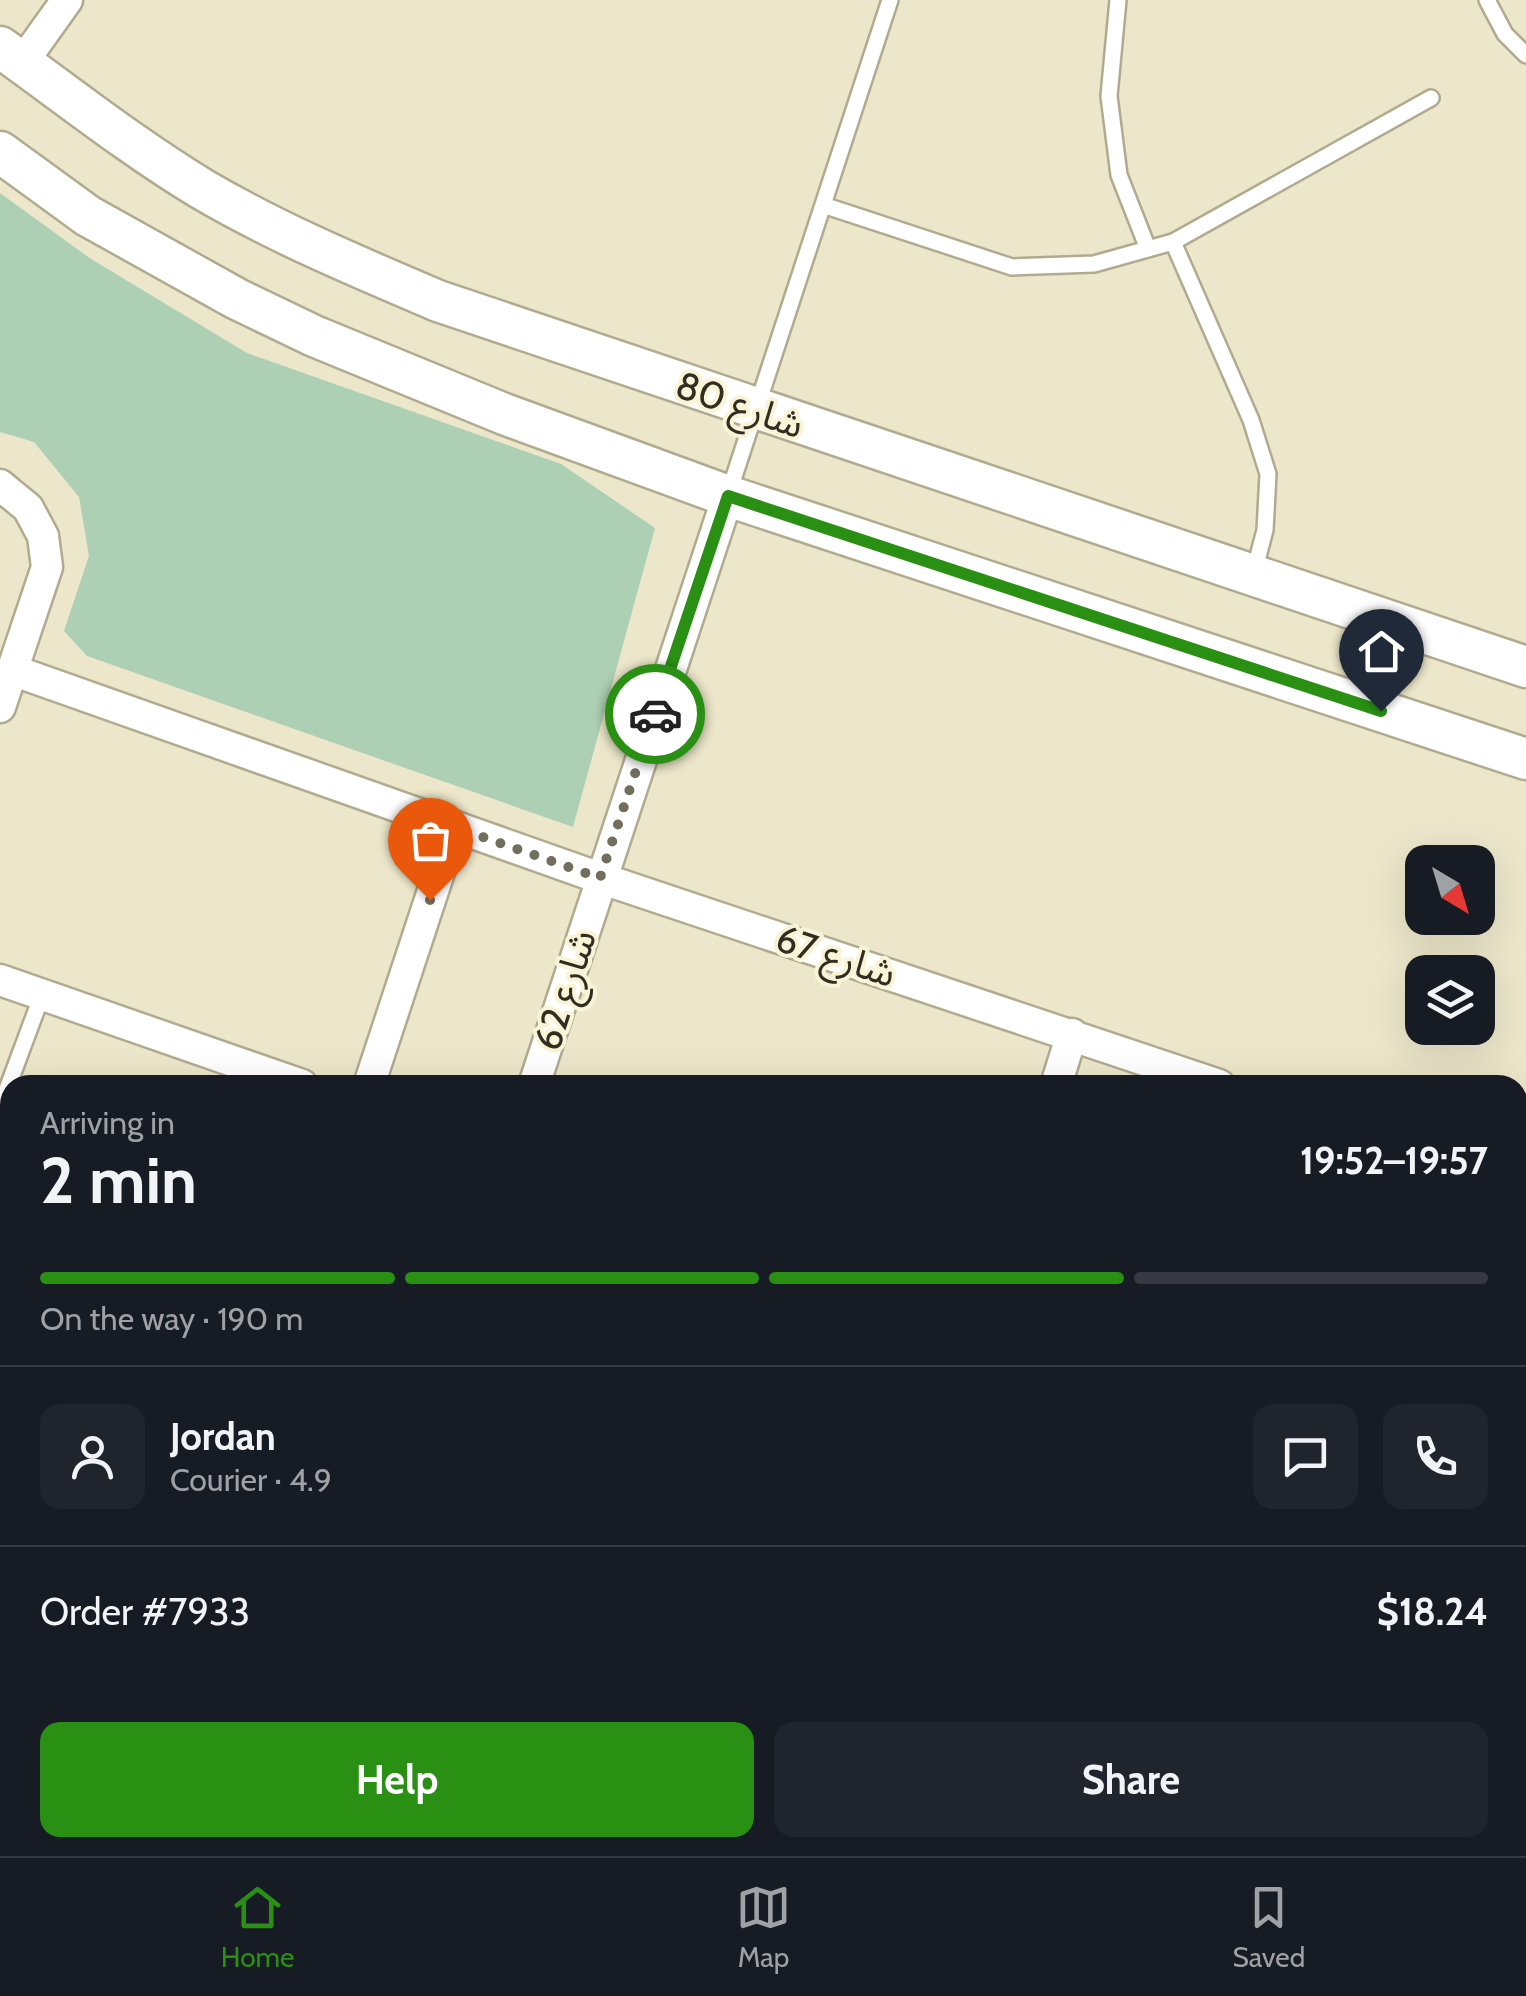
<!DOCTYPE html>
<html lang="en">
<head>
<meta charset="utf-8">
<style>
	body { margin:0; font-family:Cabin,"Noto Sans Arabic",sans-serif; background:#20242c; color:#f1f3f6; height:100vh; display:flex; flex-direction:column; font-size:38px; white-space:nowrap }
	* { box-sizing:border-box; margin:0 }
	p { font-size:32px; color:#9ea1a6 }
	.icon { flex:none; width:55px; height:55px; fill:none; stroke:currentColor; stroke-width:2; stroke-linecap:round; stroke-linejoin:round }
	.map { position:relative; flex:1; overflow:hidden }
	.sheet { position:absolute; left:0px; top:1075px; width:1528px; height:782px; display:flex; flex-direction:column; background:#171b24; border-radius:30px 30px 0 0; box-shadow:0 10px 40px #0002 }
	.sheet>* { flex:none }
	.needle { width:65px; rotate:142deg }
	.buttons { position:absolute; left:1405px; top:845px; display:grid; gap:20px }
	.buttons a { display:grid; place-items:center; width:90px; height:90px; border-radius:20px; background:#171b24; box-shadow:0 10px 40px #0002; font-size:50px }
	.pin { position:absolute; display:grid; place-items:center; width:85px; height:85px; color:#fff; margin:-102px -42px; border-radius:50% 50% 50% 0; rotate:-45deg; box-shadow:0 0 10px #0007 }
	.pin .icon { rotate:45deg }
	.courier { position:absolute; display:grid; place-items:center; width:100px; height:100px; margin:-50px; border:8px solid #299013; border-radius:50%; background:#fff; color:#222; box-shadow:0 2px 12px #0007 }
	.overview em { font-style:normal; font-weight:800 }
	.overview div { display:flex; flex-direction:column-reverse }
	.overview { display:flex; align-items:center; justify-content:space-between; height:170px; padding:0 40px }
	h1 { font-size:65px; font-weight:800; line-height:75px }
	.bar { display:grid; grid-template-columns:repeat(4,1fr); gap:15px 10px; align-content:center; height:120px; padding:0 40px }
	.bar i { height:12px; border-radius:8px; background:#363941 }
	.bar .selected { background:#299013 }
	.bar p { grid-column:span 4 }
	.line { display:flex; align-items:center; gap:25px; padding:0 40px; border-top:2px solid #363941 }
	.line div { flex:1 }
	.round { display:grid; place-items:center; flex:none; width:105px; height:105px; border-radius:20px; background:#20242c }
	.action { display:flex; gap:20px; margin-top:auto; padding:20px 40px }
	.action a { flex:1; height:115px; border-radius:20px; background:#299013; color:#fff; font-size:40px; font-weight:800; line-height:115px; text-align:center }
	.action a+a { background:#20242c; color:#f1f3f6 }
	.tab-bar { display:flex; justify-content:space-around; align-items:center; height:140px; border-top:2px solid #363941; background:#171b24; font-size:28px; color:#9ea1a6 }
	.tab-bar a { display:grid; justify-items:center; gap:5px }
	.tab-bar .selected { color:#299013 }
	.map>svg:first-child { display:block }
	.green { fill:#adcfb3 }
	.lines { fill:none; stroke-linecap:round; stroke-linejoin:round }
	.service-casing { stroke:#b0ab8f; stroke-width:20 }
	.minor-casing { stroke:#b0ab8f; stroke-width:35 }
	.tertiary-casing { stroke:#b0ab8f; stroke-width:45 }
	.path { stroke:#999580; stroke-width:6; stroke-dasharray:8 5; stroke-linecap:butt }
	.service { stroke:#fff; stroke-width:15 }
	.minor { stroke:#fff; stroke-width:30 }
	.tertiary { stroke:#fff; stroke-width:40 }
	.done { stroke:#726e5d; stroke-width:10; stroke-dasharray:0 18 }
	.route { stroke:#299013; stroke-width:12 }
	.labels { text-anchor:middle; stroke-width:8; stroke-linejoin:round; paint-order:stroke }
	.street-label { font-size:38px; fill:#302d22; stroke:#faf4d7 }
</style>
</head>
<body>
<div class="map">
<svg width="1526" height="1856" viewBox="0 0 1526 1856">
	<rect width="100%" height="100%" fill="#ece7ca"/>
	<path class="green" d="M0,193L91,259L247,353L561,464L655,528L573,827L87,656L64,631L89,556L79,497L34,442L0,432Z"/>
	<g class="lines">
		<defs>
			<path id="service" d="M1118,0L1109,96L1119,175L1148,249
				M1487,0L1505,34L1526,55
				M823,205L1012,267L1094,264L1173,242L1431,98
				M1173,242L1251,420L1268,474L1265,530L1254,572
				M728,495L890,0
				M0,1108L42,995"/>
			<path id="minor" d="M22,63L67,0
				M0,485L28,508L43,536L47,567L0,707
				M12,670L600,878L1219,1085
				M0,980L302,1085
				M369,1085L454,827
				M534,1085L728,496
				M1056,1085L1072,1034
				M1518,1189L1526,1192
				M1518,1454L1526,1430
				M0,1503L10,1507
				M1518,1736L1526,1739
				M577,1848L585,1856
				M155,1856L158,1848
				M671,1856L679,1848
				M1169,1856L1172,1848
				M1377,1856L1380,1848"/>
			<path id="tertiary" d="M0,47C67,95 131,146 202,189C277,233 358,267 438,301L1526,667
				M0,152L88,216L237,299L314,336L504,414L728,496L1526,759"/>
		</defs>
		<use href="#service" class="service-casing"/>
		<use href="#minor" class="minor-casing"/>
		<use href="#tertiary" class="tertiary-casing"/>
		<path class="path" d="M0,1147L10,1158
			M1518,1564L1526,1567"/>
		<use href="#service" class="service"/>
		<use href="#minor" class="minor"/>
		<use href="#tertiary" class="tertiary"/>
	</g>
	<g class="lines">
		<path class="done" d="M430,900L454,827L600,878L655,714"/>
		<path class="route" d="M655,714L728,496L1381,711"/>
	</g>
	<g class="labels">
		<g class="street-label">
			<text transform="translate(740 405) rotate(19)" y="13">شارع 80</text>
			<text transform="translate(836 956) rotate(18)" y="13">شارع 67</text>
			<text transform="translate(565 990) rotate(-72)" y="13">شارع 62</text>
		</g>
	</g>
</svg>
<div class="buttons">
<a><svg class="needle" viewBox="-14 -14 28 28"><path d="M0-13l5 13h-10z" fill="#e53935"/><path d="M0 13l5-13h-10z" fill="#9ea1a6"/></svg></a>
<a><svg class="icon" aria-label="layers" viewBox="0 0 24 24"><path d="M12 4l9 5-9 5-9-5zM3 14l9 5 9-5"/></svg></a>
</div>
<div class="pin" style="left:430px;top:900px;background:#ea580c"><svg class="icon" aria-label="bag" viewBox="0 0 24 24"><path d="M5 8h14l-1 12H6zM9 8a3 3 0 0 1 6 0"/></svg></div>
<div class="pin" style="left:1381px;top:711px;background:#1f2937"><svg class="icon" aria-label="home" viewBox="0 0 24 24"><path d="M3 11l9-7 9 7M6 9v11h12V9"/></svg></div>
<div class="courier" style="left:655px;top:714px"><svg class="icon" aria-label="car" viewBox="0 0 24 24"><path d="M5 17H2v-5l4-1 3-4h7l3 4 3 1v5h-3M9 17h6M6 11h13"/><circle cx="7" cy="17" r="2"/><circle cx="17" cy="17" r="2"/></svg></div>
<section class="sheet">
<div class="overview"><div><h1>2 min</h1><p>Arriving in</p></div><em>19:52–19:57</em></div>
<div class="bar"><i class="selected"></i><i class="selected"></i><i class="selected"></i><i></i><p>On the way · 190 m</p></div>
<div class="line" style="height:180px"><a class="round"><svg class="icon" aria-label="person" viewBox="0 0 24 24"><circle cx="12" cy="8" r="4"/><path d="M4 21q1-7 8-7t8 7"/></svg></a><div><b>Jordan</b><p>Courier · 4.9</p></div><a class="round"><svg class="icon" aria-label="chat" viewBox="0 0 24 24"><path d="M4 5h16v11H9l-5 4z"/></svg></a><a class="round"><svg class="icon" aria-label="phone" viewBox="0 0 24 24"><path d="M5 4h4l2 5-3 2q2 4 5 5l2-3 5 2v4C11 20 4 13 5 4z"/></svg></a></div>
<div class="line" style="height:130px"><div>Order #7933</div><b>$18.24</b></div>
<div class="action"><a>Help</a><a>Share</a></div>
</section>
</div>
<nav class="tab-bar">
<a class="selected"><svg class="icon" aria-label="home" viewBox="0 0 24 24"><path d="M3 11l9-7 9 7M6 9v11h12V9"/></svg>Home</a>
<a><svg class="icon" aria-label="map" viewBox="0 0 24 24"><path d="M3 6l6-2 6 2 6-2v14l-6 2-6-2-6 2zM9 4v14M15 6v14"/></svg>Map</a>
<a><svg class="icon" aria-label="saved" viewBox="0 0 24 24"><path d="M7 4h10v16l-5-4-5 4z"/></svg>Saved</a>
</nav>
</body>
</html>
